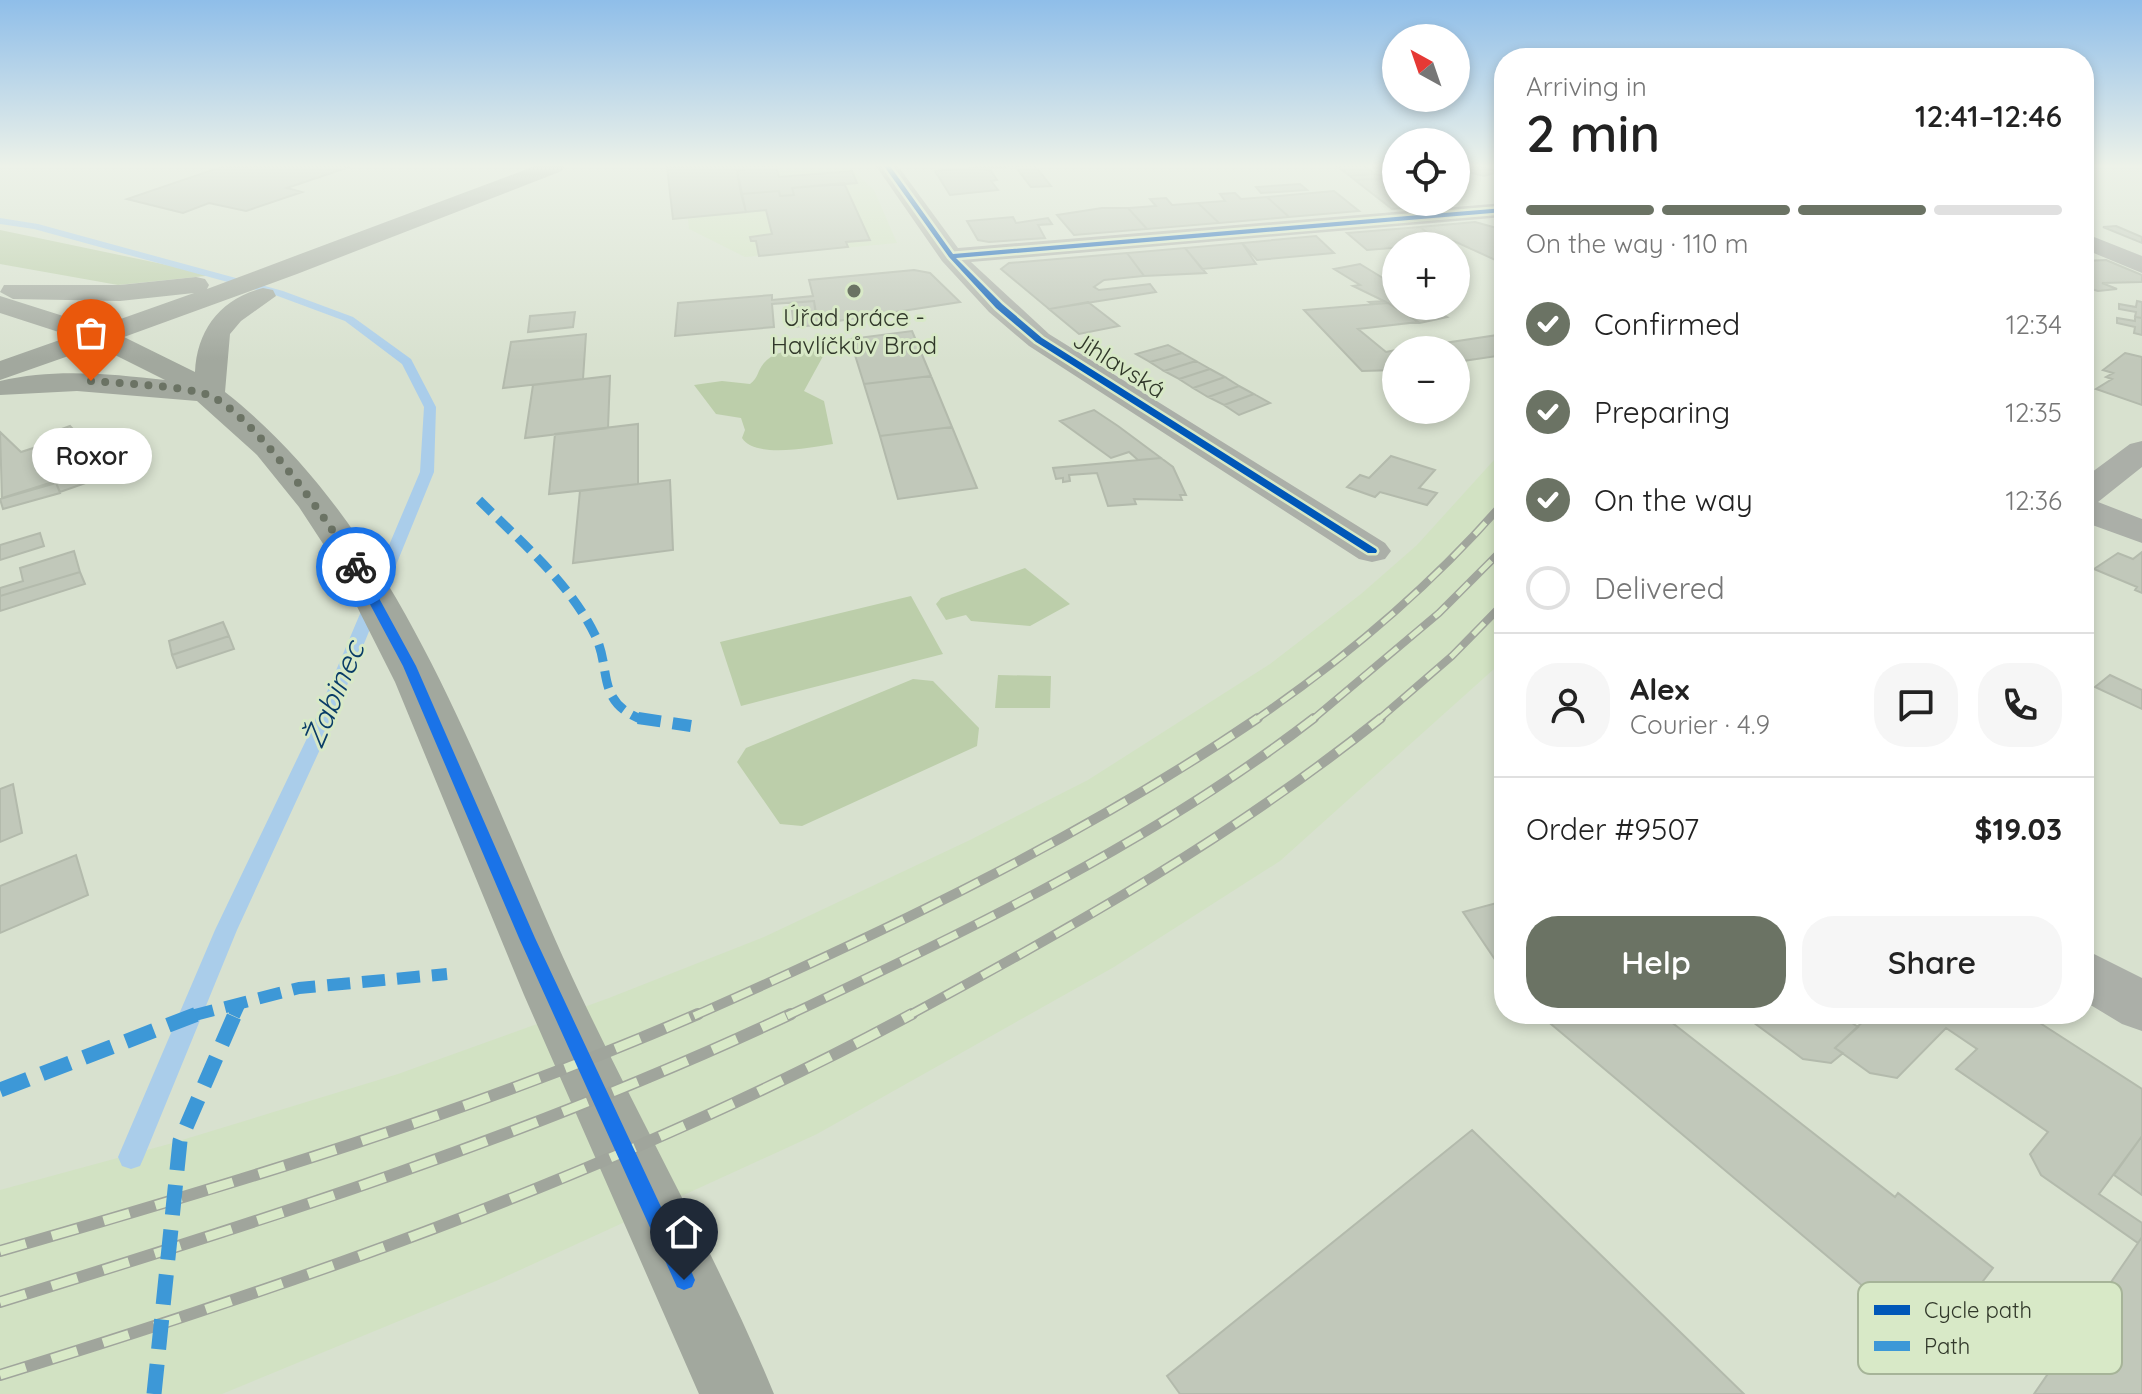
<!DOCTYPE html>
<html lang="en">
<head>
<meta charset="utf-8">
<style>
	body { margin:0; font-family:Quicksand,sans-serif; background:#f6f6f6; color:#222; height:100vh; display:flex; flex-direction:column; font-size:30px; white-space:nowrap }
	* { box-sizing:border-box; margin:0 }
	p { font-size:26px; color:#767676 }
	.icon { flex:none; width:44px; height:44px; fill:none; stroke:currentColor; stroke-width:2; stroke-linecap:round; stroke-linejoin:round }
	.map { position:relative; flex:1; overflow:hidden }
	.sheet { position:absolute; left:1494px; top:48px; width:600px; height:976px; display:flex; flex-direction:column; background:#fff; border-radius:32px; box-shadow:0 4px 12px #0003 }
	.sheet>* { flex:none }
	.needle { width:52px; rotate:320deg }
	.controls { position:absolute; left:1382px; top:24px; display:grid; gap:16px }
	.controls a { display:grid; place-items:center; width:88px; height:88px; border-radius:50%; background:#fff; box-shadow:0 4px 12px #0003; font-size:40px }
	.pin { position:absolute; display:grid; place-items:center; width:68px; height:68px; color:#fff; margin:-82px -34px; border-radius:50% 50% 50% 0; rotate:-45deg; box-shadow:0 0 8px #0007 }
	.pin .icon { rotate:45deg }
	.courier { position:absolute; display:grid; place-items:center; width:80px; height:80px; margin:-40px; border:6px solid #1a73e8; border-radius:50%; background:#fff; color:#222; box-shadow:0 2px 10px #0007 }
	.bubble { position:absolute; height:56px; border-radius:28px; background:#fff; box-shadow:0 4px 12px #0003; font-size:26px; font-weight:600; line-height:56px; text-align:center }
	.summary em { font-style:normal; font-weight:600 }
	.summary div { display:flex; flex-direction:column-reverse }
	.summary { display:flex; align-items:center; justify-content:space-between; height:136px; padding:0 32px }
	h1 { font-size:52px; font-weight:600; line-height:60px }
	.bar { display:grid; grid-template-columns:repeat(4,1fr); gap:12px 8px; align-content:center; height:96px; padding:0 32px }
	.bar i { height:10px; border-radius:6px; background:#e0e0e0 }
	.bar .on { background:#6b7364 }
	.bar p { grid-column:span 4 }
	.line { display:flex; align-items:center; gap:20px; padding:0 32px; border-top:2px solid #e0e0e0 }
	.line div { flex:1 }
	.round { display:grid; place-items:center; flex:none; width:84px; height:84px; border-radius:32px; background:#f6f6f6 }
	ol { padding:0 32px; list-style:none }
	li { display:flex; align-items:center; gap:24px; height:88px }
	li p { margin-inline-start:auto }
	li .icon { padding:8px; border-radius:50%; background:#6b7364; color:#fff; stroke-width:4 }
	li:last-child { color:#767676 }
	li i { width:44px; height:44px; border:4px solid #e0e0e0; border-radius:50% }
	.action { display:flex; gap:16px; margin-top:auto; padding:16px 32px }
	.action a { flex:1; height:92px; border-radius:32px; background:#6b7364; color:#fff; font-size:32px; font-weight:600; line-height:92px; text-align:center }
	.action a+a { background:#f6f6f6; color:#222 }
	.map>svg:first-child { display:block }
	.built { fill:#d2e2c3 }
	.green { fill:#bcceaa }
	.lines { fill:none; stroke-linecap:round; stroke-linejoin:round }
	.stream { fill:#aacdea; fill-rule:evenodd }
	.building { fill:#c1c8ba; stroke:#b3baac; stroke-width:2 }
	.minor { fill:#abafa8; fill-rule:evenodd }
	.major { fill:#a2a89e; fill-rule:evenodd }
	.rail-far2-casing { stroke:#a0a59c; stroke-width:8 }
	.rail-far1-casing { stroke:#a0a59c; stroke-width:10 }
	.rail-casing { stroke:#a0a59c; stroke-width:12 }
	.rail-far2 { stroke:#d8e9c7; stroke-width:5; stroke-dasharray:16; stroke-linecap:butt }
	.rail-far1 { stroke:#d8e9c7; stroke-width:7; stroke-dasharray:21; stroke-linecap:butt }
	.rail { stroke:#d8e9c7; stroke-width:9; stroke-dasharray:27; stroke-linecap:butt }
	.quiet-far2 { stroke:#3d98d7; stroke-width:9; stroke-dasharray:18 9; stroke-linecap:butt }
	.quiet-far1 { stroke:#3d98d7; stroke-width:12; stroke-dasharray:23 12; stroke-linecap:butt }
	.quiet { stroke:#3d98d7; stroke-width:15; stroke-dasharray:30 15; stroke-linecap:butt }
	.cycleway-casing { stroke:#d8e9c7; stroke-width:5 }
	.cycleway { fill:#0057b8; fill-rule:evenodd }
	.route { fill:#1a73e8 }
	.done { stroke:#6b7364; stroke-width:8; stroke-dasharray:0 14.4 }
	.poi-dot { fill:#6b7364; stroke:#d8e9c7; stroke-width:3 }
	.labels { text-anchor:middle; stroke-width:6; stroke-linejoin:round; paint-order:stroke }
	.far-poi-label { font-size:24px; fill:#31382a; stroke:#d8e9c7 }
	.far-street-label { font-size:24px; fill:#31382a; stroke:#d8e9c7 }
	.water-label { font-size:30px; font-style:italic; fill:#093c67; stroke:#d8e9c7 }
	.key { fill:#d8e9c7; stroke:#a6b498; stroke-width:2 }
	.key-label { font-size:22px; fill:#31382a }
</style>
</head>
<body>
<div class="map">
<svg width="2142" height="1394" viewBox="0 0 2142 1394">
	<rect width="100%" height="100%" fill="#d8e1cf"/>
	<path class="built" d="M667,166H848L874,190L897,243L745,257L689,229L688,218L673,219Z
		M1504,449V660L1280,861L1114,967L817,1134L496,1281L222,1394H0V1190L169,1144L398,1074L609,998L764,937L970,840L1088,780L1270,664L1361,594L1417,545Z"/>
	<path class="green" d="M0,230L215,275L118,285L0,264Z
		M827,349L804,391L824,401L833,444C812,447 755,459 742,438L745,430L741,418L716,414L694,385L722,381L750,384C759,377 757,371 764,363C779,346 806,350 827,349Z
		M1025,568L1070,604L1030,626L971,621L966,615L946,620L936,604L941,598Z
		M911,596L943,654L741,706L720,642Z
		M998,675L1051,676L1050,708H995Z
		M913,679L933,681L979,728L977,746L802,826L780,824L737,762L746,748Z"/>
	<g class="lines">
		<path class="stream" d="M0,218L38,224L283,291L353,317L411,359L436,407L434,472L328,732L237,930L144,1157L140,1166L131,1169L122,1166L118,1157L215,930L310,732L420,472L424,407L402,364L345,321L275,295L34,229L0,224Z"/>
	</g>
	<path class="building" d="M224,166L228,167L352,166L287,188L302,192L246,211L209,203L183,213L127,199Z
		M744,166L745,170L737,171L746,212L673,219L667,167Z
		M744,166H776L779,177L852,171L857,183L792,188L794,195L780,196L779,191L741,194L737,171L745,170Z
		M993,166H1035L1051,186L1031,187L1015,166L983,169L991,171L997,180L991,181L998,190L950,195L935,171Z
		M1337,166H1365L1375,174L1350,176Z
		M1479,166L1497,172L1484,176L1456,169Z
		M1375,174L1390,178L1355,180L1350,176Z
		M1390,178L1396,182V202H1423L1429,206L1392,209L1355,180Z
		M844,183L870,240L846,242L848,247L759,256L756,241H751L750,237L772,234L766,210L746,212L741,194L779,191L780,196L794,195L792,188Z
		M1300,184L1307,190L1261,193L1256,187Z
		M1334,191L1359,211L1289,217L1267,197Z
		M1235,193L1241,199L1267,197L1289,217L1219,223L1198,203L1225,201L1220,194Z
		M1166,198L1172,205L1198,203L1219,223L1147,229L1128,208L1156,206L1150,199Z
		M1102,208H1128L1147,229L1074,235L1057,215Z
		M1013,217L1016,223L1048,218L1052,224L1038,225L1045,238L989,242L978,240L967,221Z
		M1475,222L1504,230V264L1454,241L1440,242L1420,227Z
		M2116,226L2142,237V243L2103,227Z
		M1420,227L1442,244L1367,250L1347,233Z
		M1316,236L1334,253L1257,260L1242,243Z
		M1242,243L1256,264L1202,269L1185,248Z
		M1185,248L1206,273L1144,276L1127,253Z
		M1127,253L1144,276L1104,280L1094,287L1099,290L1150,284L1156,292L1049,309L1001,269L1009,263Z
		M2106,260L2142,275V282L2102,283L2117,289L2098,291L2084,287V261Z
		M1360,264L1396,286V306H1428L1447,317L1420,323L1388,303L1372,304L1369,302L1384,301L1353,286L1360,285L1334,269Z
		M914,270L930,273L960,302L818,324L814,301L772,304L774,327L675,336L678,303L772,295V300L813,296L809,280Z
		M814,301L817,325L794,327L791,303Z
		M2137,301L2142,302V318L2135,317L2136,312L2119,309V304L2136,307Z
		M1088,302L1119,326L1079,334L1049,309Z
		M1388,303L1418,322L1358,329L1386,352L1396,350V370L1362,371L1304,310Z
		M575,312L573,327L528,332L530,316Z
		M2135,317L2142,318V335L2134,333L2135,327L2117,323V318L2135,321Z
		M912,331L931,376L864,384L850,339Z
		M586,334L583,379L503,388L511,342Z
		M1504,334V355L1456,362V350H1398Z
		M1168,345L1182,353L1150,362L1136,354Z
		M1182,353L1196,361L1164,371L1150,362Z
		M2125,353L2142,357V405L2096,389L2112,379L2106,377L2113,373L2103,370Z
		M1196,361L1210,369L1179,379L1164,371Z
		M1210,369L1225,377L1193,388L1179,379Z
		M610,376L608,428L525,438L533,385Z
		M931,376L952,427L880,436L864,384Z
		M1225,377L1239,386L1208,397L1193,388Z
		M1239,386L1254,394L1224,405L1208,397Z
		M1254,394L1270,403L1239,415L1224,405Z
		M1094,410L1118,426L1161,458L1138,460L1129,452L1111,458L1060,421Z
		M638,424V484L549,494L555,434Z
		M70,426L107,465L2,498L0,432L21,452L64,438L56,431Z
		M952,427L977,488L898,499L880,436Z
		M1391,456L1435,470L1419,488L1437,493L1427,505L1380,492L1375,497L1347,487L1360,475L1369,478Z
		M1161,458L1173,467L1186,495H1180L1182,500L1134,499L1136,504L1108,506L1097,473L1069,475L1070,481L1063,482V478L1056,479L1053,468Z
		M107,465L114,473L60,492L56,483Z
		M670,480L673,550L573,563L580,491Z
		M56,483L60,493L3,509L0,499Z
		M40,533L44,546L0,560V545Z
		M74,551L80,572L0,596V588L23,581L20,568Z
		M2142,552V593L2135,590L2137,587L2094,569L2118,553L2133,559Z
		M80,572L85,584L0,611V596Z
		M223,622L229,636L172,655L169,641Z
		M229,636L234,649L177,668L172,655Z
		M2110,675L2142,690V709L2095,687Z
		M13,784L22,833L0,842V789Z
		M76,855L88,895L0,933V886Z
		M1504,901V973L1463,912Z
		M1539,1014H1661L1895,1197L1898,1193L1993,1268L1970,1298L1989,1314L1952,1361Z
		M1742,1014H1839L1858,1027L1835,1048L1843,1053L1831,1063L1803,1059Z
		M1871,1014H2026L2142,1089V1136L2099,1194L2142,1223V1237L2138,1243L2041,1175L2030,1154L2048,1132L1956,1069L1977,1049L1946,1028L1897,1078L1870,1073L1835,1048Z
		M1472,1130L1744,1394H1180L1167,1376Z
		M2142,1136V1195L2114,1175Z
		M2142,1237V1394H2034L2138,1243Z"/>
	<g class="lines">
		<path class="minor" d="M876,166H898L958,248L1504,203V217L971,262L1049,334L1385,543L1391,551L1385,559L1372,562L1359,559L1029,346L989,312L942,261Z
			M2084,233L2142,256V273L2084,249Z
			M2142,441V467L2098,502L2142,519V543L2084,522V478L2130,444Z
			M2084,949L2142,978V1031L2122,1024L2084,1001Z"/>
		<path class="major" d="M535,166H565L562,171L297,274L124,337L195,372C197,330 220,299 263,288L273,290L276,296L241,321L230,334L225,392C408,535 485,793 581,996C644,1129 718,1258 774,1394H699L524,995L395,682L333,559L299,507L257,455L197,401L77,391L0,395V381C54,368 111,374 165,380L97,346L0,380V361L71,336L0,313V296L98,327L194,293L120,301L13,299L0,292L4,285H120L196,277L205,279L209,285L207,289Z"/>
		<defs>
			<path id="rail-far2" d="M1255,720C1347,657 1431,586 1504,502
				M1312,720L1439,613L1504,548
				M1378,720L1452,656L1504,603"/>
			<path id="rail-far1" d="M694,1016C889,930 1081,838 1258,718
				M787,1016C969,930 1155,841 1314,718
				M908,1016C1073,927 1235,835 1381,718"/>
			<path id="rail" d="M0,1251C236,1183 473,1112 698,1014
				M0,1302C269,1219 536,1134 791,1014
				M0,1375C312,1279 624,1169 912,1014"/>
		</defs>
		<use href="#rail-far2" class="rail-far2-casing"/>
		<use href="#rail-far1" class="rail-far1-casing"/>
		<use href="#rail" class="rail-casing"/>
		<use href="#rail-far2" class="rail-far2"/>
		<use href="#rail-far1" class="rail-far1"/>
		<use href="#rail" class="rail"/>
		<path class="quiet-far2" d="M479,500C520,541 569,582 595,635C612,670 595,702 643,720"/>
		<path class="quiet-far1" d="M638,718L691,726
			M191,1016L299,988L447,974
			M234,1016L240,1003"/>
		<path class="quiet" d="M0,1090L197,1014
			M154,1394L180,1141L235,1014"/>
		<defs>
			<path id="cycleway" d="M884,166H890L953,254L1504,208V212L956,258L1002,304L1042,338L1376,549L1377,551L1376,553H1368L1036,342L996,308L949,257Z"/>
		</defs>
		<use href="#cycleway" class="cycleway-casing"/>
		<use href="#cycleway" class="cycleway"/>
	</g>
	<linearGradient id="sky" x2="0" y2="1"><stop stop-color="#8fbee9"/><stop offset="0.46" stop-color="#edf2e9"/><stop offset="1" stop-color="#edf2e9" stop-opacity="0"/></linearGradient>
	<rect width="2142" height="361" fill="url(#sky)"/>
	<path class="route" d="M356,564L362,567L416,666L535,938L692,1273L695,1280L692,1287L684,1290L677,1287L519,938L403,666L350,567Z"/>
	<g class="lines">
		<path class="done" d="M91,381C118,383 185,386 208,395C250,410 333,527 356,567"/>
	</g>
	<circle class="poi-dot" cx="854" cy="291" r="8"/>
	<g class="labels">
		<g class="far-poi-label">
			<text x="854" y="326">Úřad práce -<tspan x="854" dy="28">Havlíčkův Brod</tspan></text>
		</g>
		<g class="far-street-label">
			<text transform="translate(1119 365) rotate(32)" y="8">Jihlavská</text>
		</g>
		<g class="water-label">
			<text transform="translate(334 695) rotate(-67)" y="10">Žabinec</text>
		</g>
	</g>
	<rect x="1858" y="1282" width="264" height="92" rx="12" class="key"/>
	<rect x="1874" y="1305" width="36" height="10" fill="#0057b8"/>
	<rect x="1874" y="1341" width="36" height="10" fill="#3d98d7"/>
	<g class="key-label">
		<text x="1924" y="1318">Cycle path</text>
		<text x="1924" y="1354">Path</text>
	</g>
</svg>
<div class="controls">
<a><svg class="needle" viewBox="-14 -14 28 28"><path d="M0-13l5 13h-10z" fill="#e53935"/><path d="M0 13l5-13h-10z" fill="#767676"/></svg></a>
<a><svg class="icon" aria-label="locate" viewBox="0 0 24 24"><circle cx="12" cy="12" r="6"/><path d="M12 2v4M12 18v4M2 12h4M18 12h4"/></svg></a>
<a>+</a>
<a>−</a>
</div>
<div class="pin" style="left:91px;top:381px;background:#ea580c"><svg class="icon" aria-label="bag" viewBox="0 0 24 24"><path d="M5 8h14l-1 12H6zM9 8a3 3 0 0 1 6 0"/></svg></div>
<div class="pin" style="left:684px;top:1280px;background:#1f2937"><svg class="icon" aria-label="home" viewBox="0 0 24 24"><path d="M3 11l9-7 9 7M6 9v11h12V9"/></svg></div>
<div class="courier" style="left:356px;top:567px"><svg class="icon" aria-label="bike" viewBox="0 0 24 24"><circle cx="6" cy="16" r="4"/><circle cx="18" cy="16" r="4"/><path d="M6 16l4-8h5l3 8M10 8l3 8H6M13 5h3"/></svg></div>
<div class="bubble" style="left:32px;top:428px;width:120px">Roxor</div>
<section class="sheet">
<div class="summary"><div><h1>2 min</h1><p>Arriving in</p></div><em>12:41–12:46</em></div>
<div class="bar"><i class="on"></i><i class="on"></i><i class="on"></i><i></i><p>On the way · 110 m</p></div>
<ol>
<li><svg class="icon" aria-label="check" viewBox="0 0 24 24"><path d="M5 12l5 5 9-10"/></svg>Confirmed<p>12:34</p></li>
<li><svg class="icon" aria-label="check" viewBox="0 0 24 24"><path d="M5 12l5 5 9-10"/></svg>Preparing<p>12:35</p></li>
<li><svg class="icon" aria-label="check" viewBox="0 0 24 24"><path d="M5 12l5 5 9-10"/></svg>On the way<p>12:36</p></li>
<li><i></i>Delivered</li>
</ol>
<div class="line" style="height:144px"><a class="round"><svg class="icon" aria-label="person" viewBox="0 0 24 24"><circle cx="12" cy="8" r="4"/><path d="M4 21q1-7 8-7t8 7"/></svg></a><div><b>Alex</b><p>Courier · 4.9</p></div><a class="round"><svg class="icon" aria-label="chat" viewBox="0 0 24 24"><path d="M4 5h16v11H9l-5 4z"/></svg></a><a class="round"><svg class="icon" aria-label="phone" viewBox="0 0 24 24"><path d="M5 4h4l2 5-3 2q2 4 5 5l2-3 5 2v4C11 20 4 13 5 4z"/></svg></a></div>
<div class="line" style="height:104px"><div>Order #9507</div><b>$19.03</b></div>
<div class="action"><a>Help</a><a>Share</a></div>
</section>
</div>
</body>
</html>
